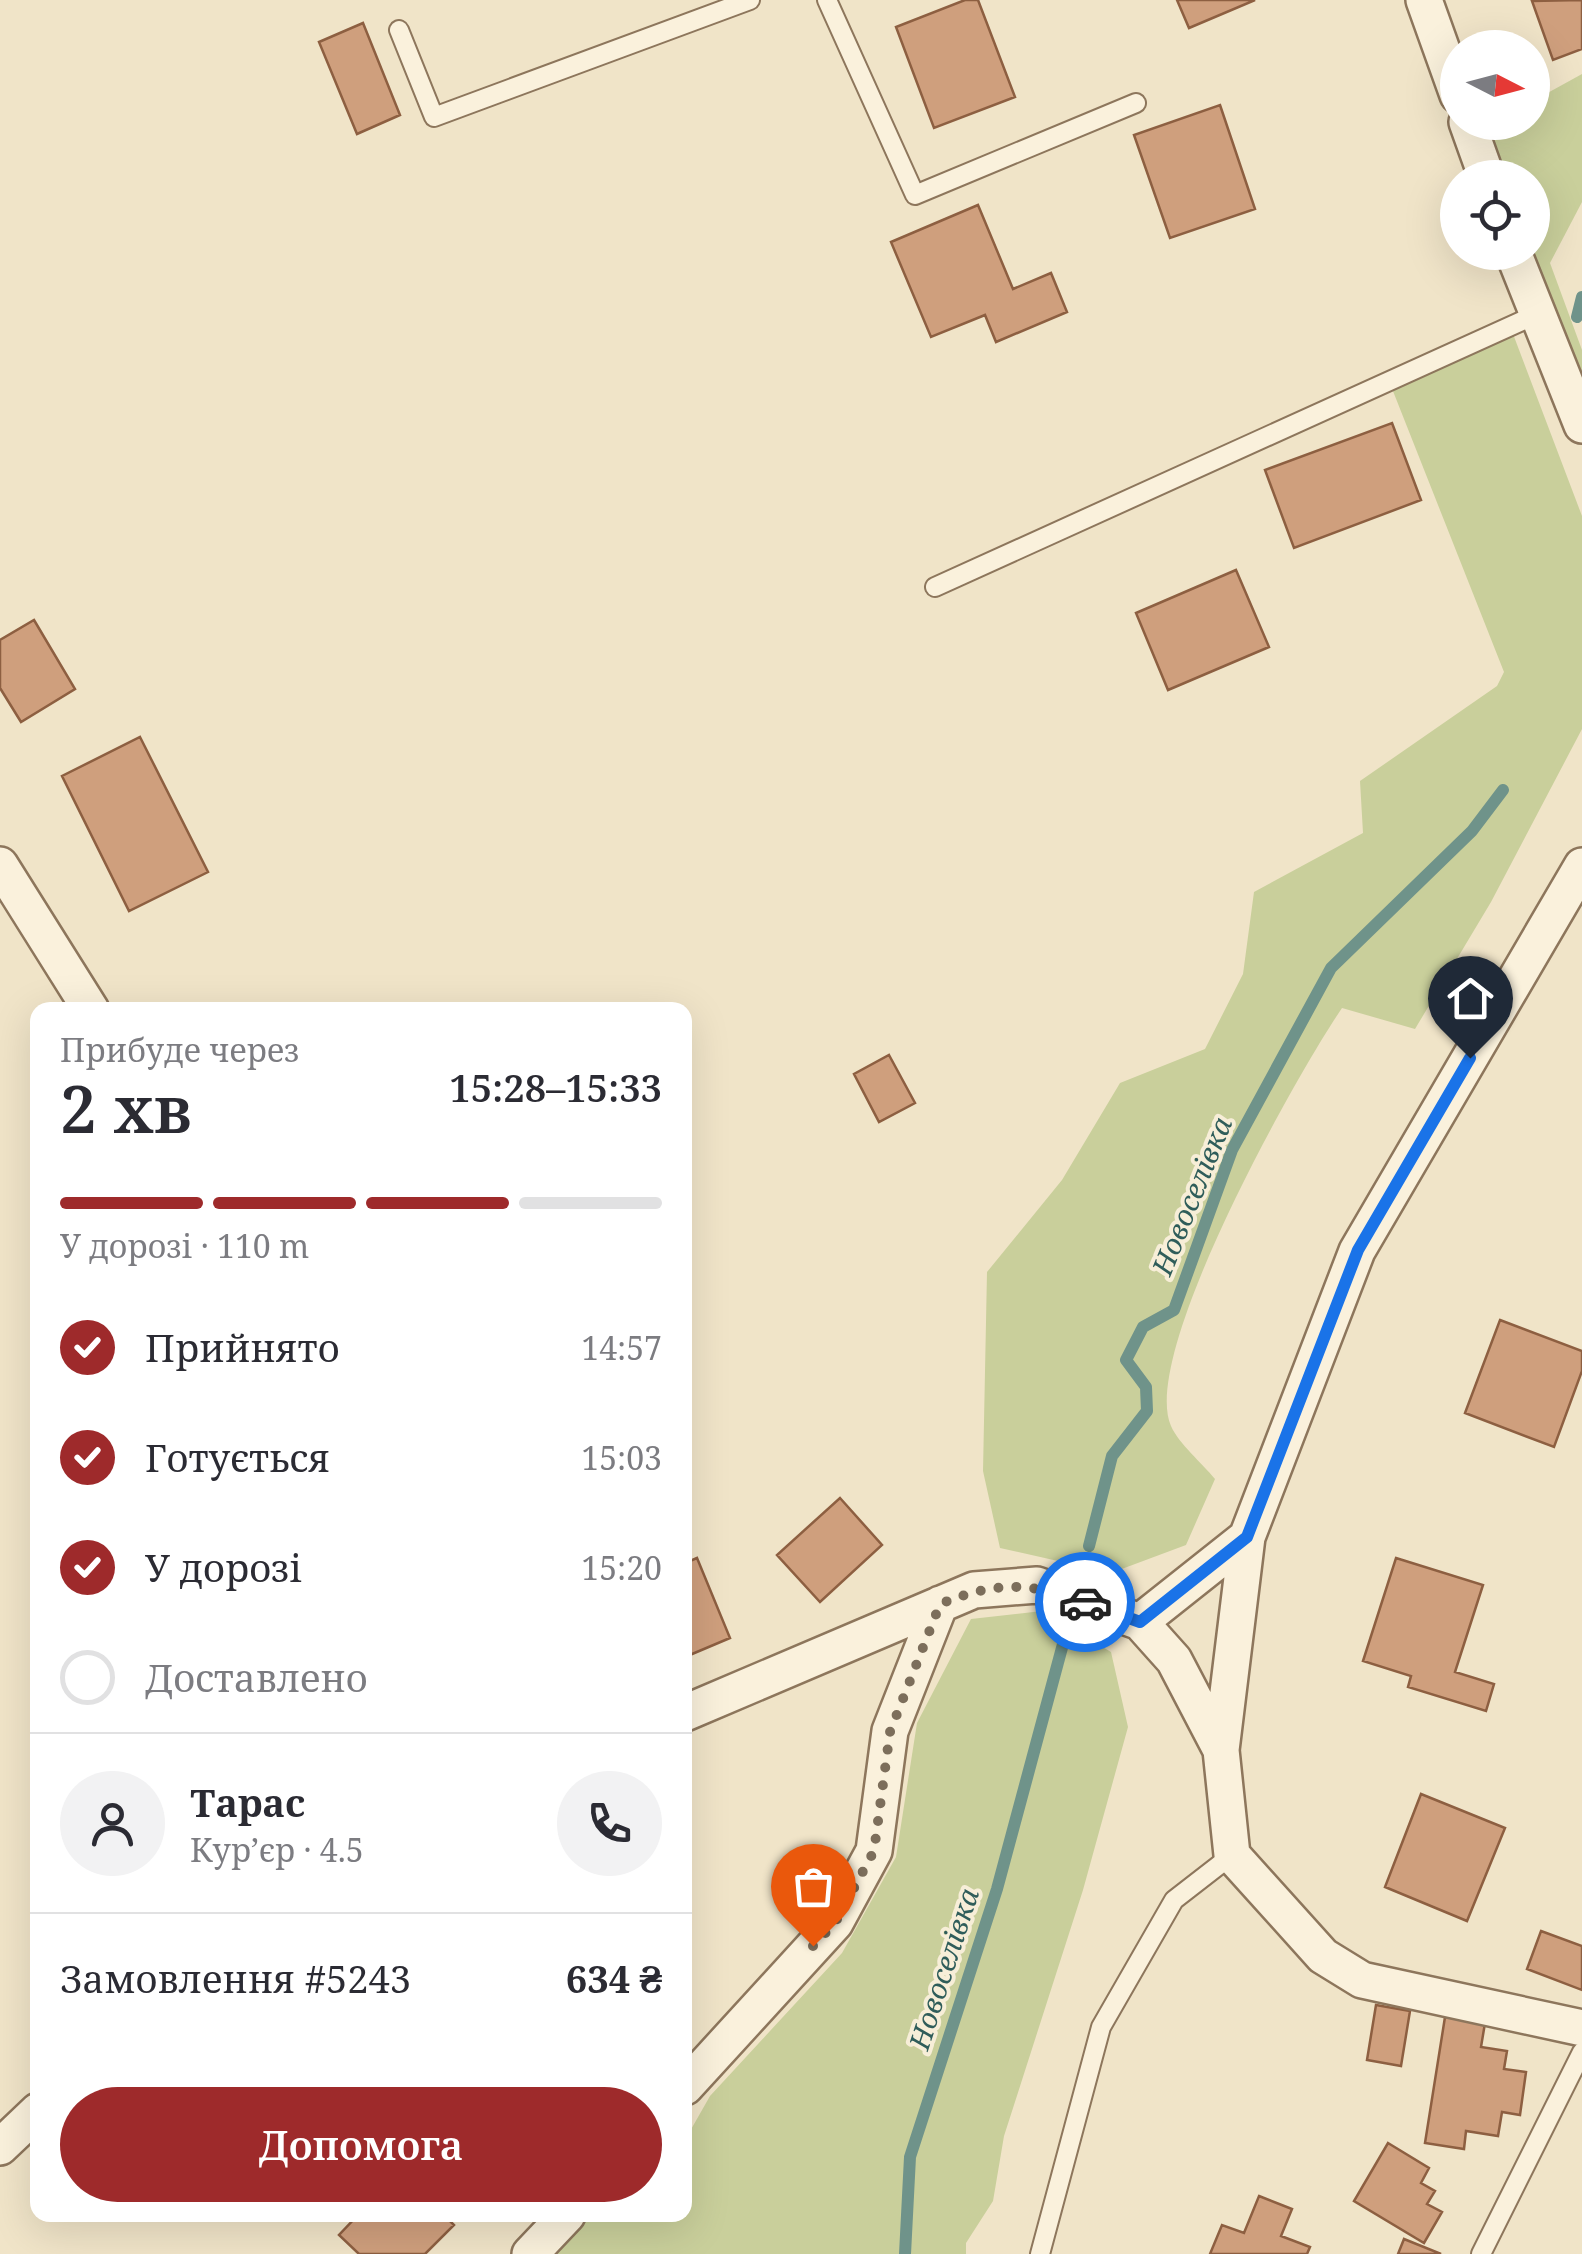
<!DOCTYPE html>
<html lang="uk">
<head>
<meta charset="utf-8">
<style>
	body { margin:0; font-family:"Noto Serif",serif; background:#f2f2f3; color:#2b2b33; height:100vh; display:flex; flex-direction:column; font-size:38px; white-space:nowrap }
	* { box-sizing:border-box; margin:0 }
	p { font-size:32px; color:#7c7c81 }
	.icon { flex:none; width:55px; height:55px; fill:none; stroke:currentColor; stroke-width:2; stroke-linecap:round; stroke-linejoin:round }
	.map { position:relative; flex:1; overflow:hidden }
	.side { position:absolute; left:30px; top:1002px; width:662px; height:1220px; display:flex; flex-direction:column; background:#fff; border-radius:20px; box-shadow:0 10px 40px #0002 }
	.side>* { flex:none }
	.needle { width:65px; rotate:96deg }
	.controls { position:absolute; left:1440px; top:30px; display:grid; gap:20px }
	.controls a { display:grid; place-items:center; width:110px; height:110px; border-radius:50%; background:#fff; box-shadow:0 10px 40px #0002; font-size:50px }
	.pin { position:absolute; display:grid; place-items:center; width:85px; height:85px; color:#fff; margin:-102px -42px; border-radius:50% 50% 50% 0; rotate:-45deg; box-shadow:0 0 10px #0007 }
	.pin .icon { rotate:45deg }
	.courier { position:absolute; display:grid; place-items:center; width:100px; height:100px; margin:-50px; border:8px solid #1a73e8; border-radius:50%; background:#fff; color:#222; box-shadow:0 2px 12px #0007 }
	.headline em { font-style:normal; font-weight:600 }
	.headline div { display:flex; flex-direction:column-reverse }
	.headline { display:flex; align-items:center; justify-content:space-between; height:170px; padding:0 30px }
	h1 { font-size:65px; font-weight:600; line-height:75px }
	.bar { display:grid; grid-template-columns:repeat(4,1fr); gap:15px 10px; align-content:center; height:120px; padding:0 30px }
	.bar i { height:12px; border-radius:8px; background:#e1e1e2 }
	.bar .active { background:#9e2a2b }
	.bar p { grid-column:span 4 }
	.line { display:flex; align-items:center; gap:25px; padding:0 30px; border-top:2px solid #e1e1e2 }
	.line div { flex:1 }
	.round { display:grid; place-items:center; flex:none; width:105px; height:105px; border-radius:52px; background:#f2f2f3 }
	ol { padding:0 30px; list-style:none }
	li { display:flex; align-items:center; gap:30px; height:110px }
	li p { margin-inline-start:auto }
	li .icon { padding:10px; border-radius:50%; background:#9e2a2b; color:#fff; stroke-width:4 }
	li:last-child { color:#7c7c81 }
	li i { width:55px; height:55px; border:5px solid #e1e1e2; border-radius:50% }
	.cta { display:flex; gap:20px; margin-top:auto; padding:20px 30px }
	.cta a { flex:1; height:115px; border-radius:60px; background:#9e2a2b; color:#fff; font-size:40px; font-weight:600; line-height:115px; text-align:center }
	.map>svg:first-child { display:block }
	.green { fill:#c9cf9b }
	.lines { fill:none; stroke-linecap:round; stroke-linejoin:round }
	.stream { stroke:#6f938a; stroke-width:12 }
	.building { fill:#cf9f7d; stroke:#8d5f41; stroke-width:2.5 }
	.lane-casing { stroke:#8d765c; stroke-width:22 }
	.street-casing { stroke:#8d765c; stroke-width:40 }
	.lane { stroke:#faf1dc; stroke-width:18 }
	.street { stroke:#faf1dc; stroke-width:35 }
	.done { stroke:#7c6e5b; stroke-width:10; stroke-dasharray:0 18 }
	.route { stroke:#1a73e8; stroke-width:12 }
	.labels { text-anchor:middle; stroke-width:8; stroke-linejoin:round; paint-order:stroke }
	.water-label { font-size:28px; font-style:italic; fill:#2f5d5a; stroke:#f7eed8 }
</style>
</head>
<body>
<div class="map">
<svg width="1582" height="2254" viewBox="0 0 1582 2254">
	<rect width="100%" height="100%" fill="#f0e4c8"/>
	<path class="green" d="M1582,74V202L1550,263L1582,350V420L1513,253L1532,252V178L1487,177L1471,134L1492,123L1532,122L1533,101Z
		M1510,326L1582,516V729L1491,902L1415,1029L1342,1008C1297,1074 1139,1354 1171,1426C1179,1444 1202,1463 1215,1479L1186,1545L1111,1573L1000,1548L983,1471L987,1272L1062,1180L1120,1083L1205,1049L1243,974L1254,892L1363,833L1360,781L1497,686L1504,672L1389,381Z
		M1042,1611L1111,1652L1128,1727L1083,1890L1004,2136L993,2201L966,2243V2254H530L567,2215H685V2140L710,2096L842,1953L896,1857L917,1723L971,1619Z"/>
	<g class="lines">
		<path class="stream" d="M1577,317L1582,297
			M1089,1546L1112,1456L1147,1411L1146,1387L1126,1360L1143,1327L1174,1310L1232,1150L1331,968L1472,831L1503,790
			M905,2254L910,2157L997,1889L1063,1644"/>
	</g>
	<path class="building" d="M965,0H978L1015,97L934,128L896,27Z
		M1177,0H1255L1189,28Z
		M1582,0V49L1553,60L1532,1Z
		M363,23L400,115L357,134L319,42Z
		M1220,105L1255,209L1170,238L1134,135Z
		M978,205L1013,289L1051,273L1067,312L996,342L985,315L931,337L891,242Z
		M1392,423L1421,500L1294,548L1265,470Z
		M1236,570L1269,647L1168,690L1136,613Z
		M34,620L75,689L21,722L0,688V640Z
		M140,737L208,872L129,911L62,776Z
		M889,1055L915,1103L879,1122L854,1074Z
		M1500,1320L1582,1351V1371L1554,1447L1465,1413Z
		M840,1498L882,1545L820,1602L777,1555Z
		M697,1558L730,1638L685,1657V1563Z
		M1396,1558L1483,1585L1455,1672L1494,1684L1486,1711L1408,1687L1411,1676L1363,1661Z
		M1421,1794L1505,1828L1467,1921L1385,1887Z
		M1541,1931L1582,1946V1990L1527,1969Z
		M1376,2005L1410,2011L1401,2066L1367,2060Z
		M1445,2017L1485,2023L1481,2047L1507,2051L1504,2069L1526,2072L1520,2115L1502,2112L1498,2136L1466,2131L1464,2149L1425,2143Z
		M1388,2143L1429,2168L1421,2183L1435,2191L1427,2204L1442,2212L1424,2243L1354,2201Z
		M1259,2196L1292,2209L1281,2236L1310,2247L1307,2254H1210L1222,2225L1244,2233Z
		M358,2215H444L454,2225L425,2254H359L339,2235Z
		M1404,2239L1441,2254H1398Z"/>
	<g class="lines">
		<defs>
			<path id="lane" d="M827,0L915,195L1136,103
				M399,30L434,117L750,0
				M935,587L1535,315
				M1040,2254L1101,2027L1174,1900L1232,1855
				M1481,2254L1582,2052"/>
			<path id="street" d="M1424,0L1458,95
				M1467,122L1487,178
				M1513,252L1582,425
				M0,865L91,1010
				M1582,866L1357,1251L1247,1537L1221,1750L1232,1855L1323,1956L1362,1980L1582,2028
				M1140,1622L1247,1537
				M685,1713L974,1590L1037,1585L1140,1622L1174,1660L1221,1750
				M685,2087L835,1923L874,1851L890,1731L940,1604
				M0,2147L38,2111
				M530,2254L567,2215"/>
		</defs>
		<use href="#lane" class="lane-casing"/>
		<use href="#street" class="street-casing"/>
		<use href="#lane" class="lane"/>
		<use href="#street" class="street"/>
	</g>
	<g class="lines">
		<path class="done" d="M813,1946L835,1923L874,1851L890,1732L940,1604C997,1581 1028,1582 1085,1602"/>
		<path class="route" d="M1085,1602L1140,1622L1247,1537L1358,1250L1470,1058"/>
	</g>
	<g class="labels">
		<g class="water-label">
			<text transform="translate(1192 1196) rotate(-68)" y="10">Новоселівка</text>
			<text transform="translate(944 1969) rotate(-72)" y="10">Новоселівка</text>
		</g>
	</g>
</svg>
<div class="controls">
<a><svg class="needle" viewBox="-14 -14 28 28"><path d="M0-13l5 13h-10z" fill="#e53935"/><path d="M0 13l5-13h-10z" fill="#7c7c81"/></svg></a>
<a><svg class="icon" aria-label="locate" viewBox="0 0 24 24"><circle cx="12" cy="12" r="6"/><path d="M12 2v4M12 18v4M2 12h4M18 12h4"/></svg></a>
</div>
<div class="pin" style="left:813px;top:1946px;background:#ea580c"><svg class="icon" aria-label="bag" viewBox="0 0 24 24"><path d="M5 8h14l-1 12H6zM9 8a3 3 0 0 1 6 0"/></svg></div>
<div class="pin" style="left:1470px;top:1058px;background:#1f2937"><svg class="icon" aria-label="home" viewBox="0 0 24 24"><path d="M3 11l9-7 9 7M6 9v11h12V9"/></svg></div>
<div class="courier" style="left:1085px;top:1602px"><svg class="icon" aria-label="car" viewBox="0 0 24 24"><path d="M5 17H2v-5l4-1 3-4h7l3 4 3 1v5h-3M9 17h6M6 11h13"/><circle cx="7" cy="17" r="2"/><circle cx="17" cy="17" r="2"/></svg></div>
<section class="side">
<div class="headline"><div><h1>2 хв</h1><p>Прибуде через</p></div><em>15:28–15:33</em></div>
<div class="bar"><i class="active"></i><i class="active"></i><i class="active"></i><i></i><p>У дорозі · 110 m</p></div>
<ol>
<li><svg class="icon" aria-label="check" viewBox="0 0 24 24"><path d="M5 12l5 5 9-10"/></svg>Прийнято<p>14:57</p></li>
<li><svg class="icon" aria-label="check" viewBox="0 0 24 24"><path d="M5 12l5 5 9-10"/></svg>Готується<p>15:03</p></li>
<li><svg class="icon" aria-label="check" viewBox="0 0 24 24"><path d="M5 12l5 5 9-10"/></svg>У дорозі<p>15:20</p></li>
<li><i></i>Доставлено</li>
</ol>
<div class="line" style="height:180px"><a class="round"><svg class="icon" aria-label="person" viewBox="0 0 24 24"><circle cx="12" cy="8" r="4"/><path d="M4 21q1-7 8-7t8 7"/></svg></a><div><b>Тарас</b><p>Кур’єр · 4.5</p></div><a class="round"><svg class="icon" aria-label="phone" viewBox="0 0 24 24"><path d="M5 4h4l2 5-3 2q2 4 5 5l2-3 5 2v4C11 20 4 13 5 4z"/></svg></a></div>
<div class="line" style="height:130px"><div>Замовлення #5243</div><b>634 ₴</b></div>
<div class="cta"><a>Допомога</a></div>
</section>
</div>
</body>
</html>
